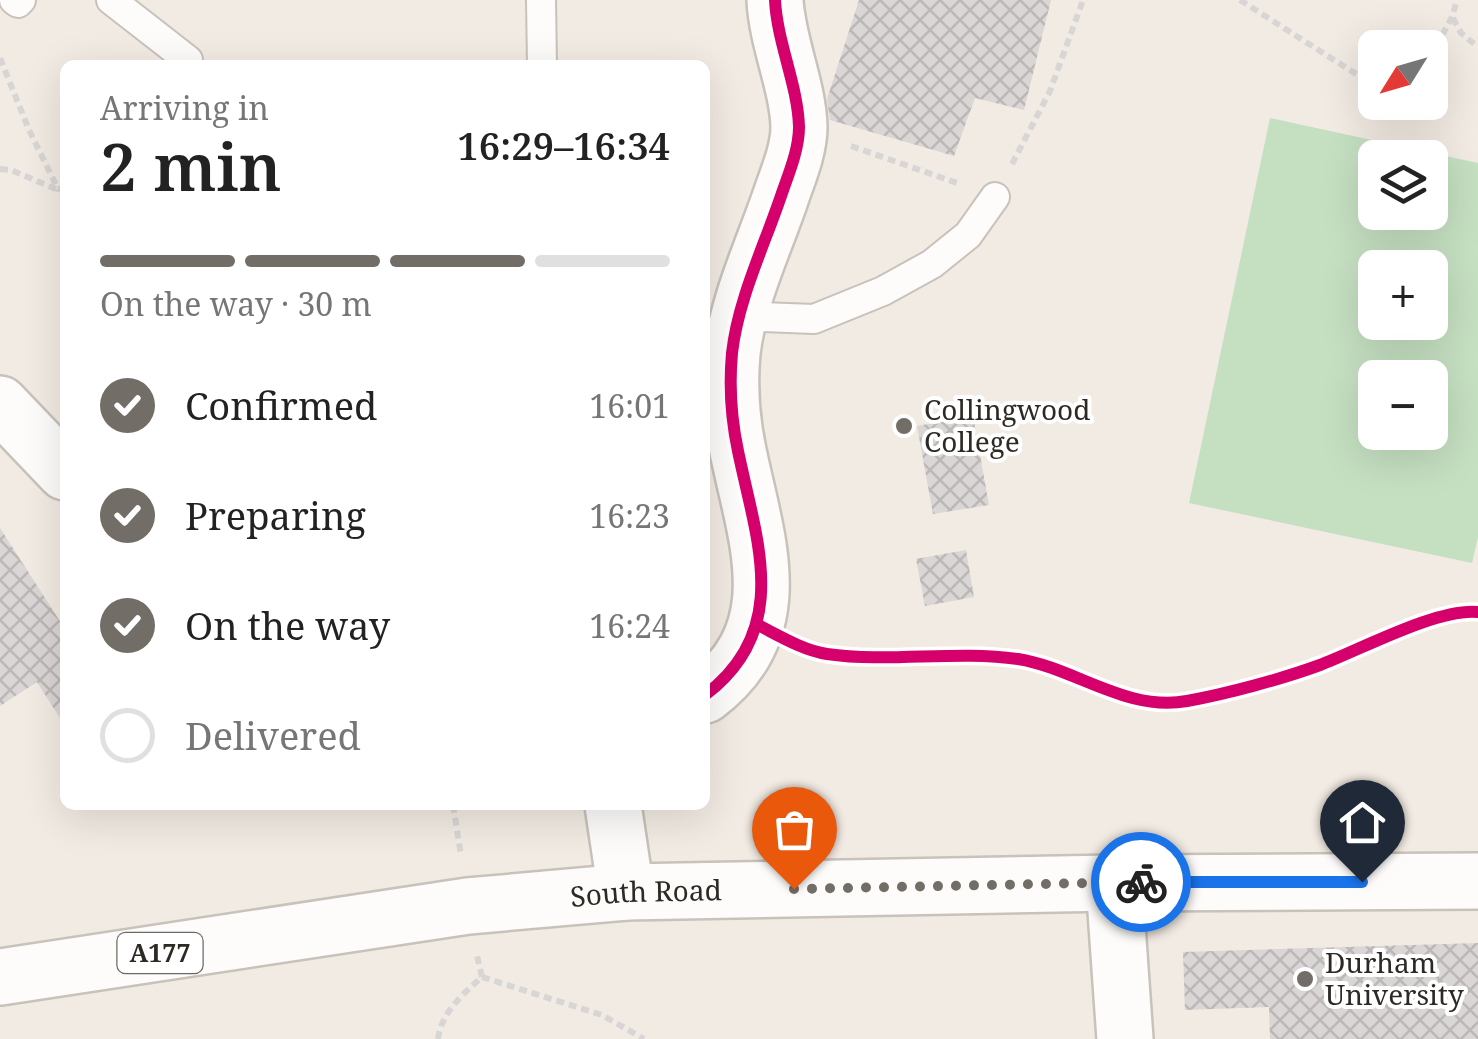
<!DOCTYPE html>
<html lang="en">
<head>
<meta charset="utf-8">
<style>
	body { margin:0; font-family:"Noto Serif",serif; background:#f2f2f2; color:#222; height:100vh; display:flex; flex-direction:column; font-size:38px; white-space:nowrap }
	* { box-sizing:border-box; margin:0 }
	p { font-size:32px; color:#767676 }
	.icon { flex:none; width:55px; height:55px; fill:none; stroke:currentColor; stroke-width:2; stroke-linecap:round; stroke-linejoin:round }
	.map { position:relative; flex:1; overflow:hidden }
	.sheet { position:absolute; left:60px; top:60px; width:650px; height:750px; display:flex; flex-direction:column; background:#fff; border-radius:15px; box-shadow:0 10px 40px #0002 }
	.sheet>* { flex:none }
	.needle { width:65px; rotate:233deg }
	.controls { position:absolute; left:1358px; top:30px; display:grid; gap:20px }
	.controls a { display:grid; place-items:center; width:90px; height:90px; border-radius:15px; background:#fff; box-shadow:0 10px 40px #0002; font-size:50px }
	.pin { position:absolute; display:grid; place-items:center; width:85px; height:85px; color:#fff; margin:-102px -42px; border-radius:50% 50% 50% 0; rotate:-45deg; box-shadow:0 0 10px #0007 }
	.pin .icon { rotate:45deg }
	.courier { position:absolute; display:grid; place-items:center; width:100px; height:100px; margin:-50px; border:8px solid #1a73e8; border-radius:50%; background:#fff; color:#222; box-shadow:0 2px 12px #0007 }
	.headline em { font-style:normal; font-weight:600 }
	.headline div { display:flex; flex-direction:column-reverse }
	.headline { display:flex; align-items:center; justify-content:space-between; height:170px; padding:0 40px }
	h1 { font-size:65px; font-weight:600; line-height:75px }
	.bar { display:grid; grid-template-columns:repeat(4,1fr); gap:15px 10px; align-content:center; height:120px; padding:0 40px }
	.bar i { height:12px; border-radius:8px; background:#e0e0e0 }
	.bar .on { background:#726d66 }
	.bar p { grid-column:span 4 }
	ol { padding:0 40px; list-style:none }
	li { display:flex; align-items:center; gap:30px; height:110px }
	li p { margin-inline-start:auto }
	li .icon { padding:10px; border-radius:50%; background:#726d66; color:#fff; stroke-width:4 }
	li:last-child { color:#767676 }
	li i { width:55px; height:55px; border:5px solid #e0e0e0; border-radius:50% }
	.map>svg:first-child { display:block }
	.grass { fill:#c5dfc1; fill-rule:evenodd }
	.building { fill:url(#building-cross-hatch) }
	.lines { fill:none; stroke-linecap:round; stroke-linejoin:round }
	.service-casing { stroke:#c8c2bb; stroke-width:32 }
	.minor-casing { stroke:#c8c2bb; stroke-width:60 }
	.primary-casing { stroke:#c8c2bb; stroke-width:60 }
	.path { stroke:#d8d6d4; stroke-width:6; stroke-dasharray:8 5; stroke-linecap:butt }
	.service { stroke:#fdfcfb; stroke-width:28 }
	.minor { stroke:#fdfcfb; stroke-width:55 }
	.primary { stroke:#fdfcfb; stroke-width:55 }
	.cycleway-casing { stroke:#fff; stroke-width:19 }
	.cycleway { stroke:#d6006c; stroke-width:12 }
	.done { stroke:#726d66; stroke-width:10; stroke-dasharray:0 18 }
	.route { stroke:#1a73e8; stroke-width:12 }
	.poi-dot { fill:#726d66; stroke:#fff; stroke-width:4 }
	.labels { text-anchor:middle; stroke-width:8; stroke-linejoin:round; paint-order:stroke }
	.shield { fill:#fff; stroke:#6c6965; stroke-width:2.5 }
	.shield-label { font-size:25px; font-weight:bold; fill:#2d2923 }
	.poi-label { font-size:28px; fill:#2d2923; stroke:#fff; text-anchor:start }
	.street-label { font-size:28px; fill:#2d2923; stroke:#fff }
</style>
</head>
<body>
<div class="map">
<svg width="1478" height="1039" viewBox="0 0 1478 1039">
	<defs>
		<pattern id="building-cross-hatch" width="8" height="8" patternUnits="userSpaceOnUse" patternTransform="scale(2.5)"><rect width="8" height="8" fill="#dad6d5"/><path d="M0 0l8 8M0 8l8-8" fill="none" stroke="#bbb8b7"/></pattern>
	</defs>
	<rect width="100%" height="100%" fill="#f2ebe3"/>
	<path class="grass" d="M1270,118L1478,163V537L1472,563L1189,503ZM1375,158H1430V212H1375ZM1375,268H1430V322H1375ZM1375,378H1430V432H1375Z"/>
	<path class="building" d="M859,0H1051L1024,110L975,98L954,156L830,120L827,99Z
		M973,416L989,505L933,514L917,426Z
		M0,528L65,629V726L37,682L0,706Z
		M966,550L974,597L925,606L916,559Z
		M1478,943V1039H1270L1269,1007L1185,1010L1183,952Z"/>
	<g class="lines">
		<defs>
			<path id="service" d="M14,0L18,3L21,0
				M111,0L188,60
				M541,0L542,65
				M740,316L814,319L883,291L932,264L968,235L995,197"/>
			<path id="minor" d="M0,404L65,472
				M705,695C793,629 756,539 738,451C731,418 729,386 732,353C738,299 765,244 782,193C789,173 799,149 799,127C798,86 777,42 775,0
				M613,805L626,892
				M1114,883L1125,1039"/>
			<g id="primary">
				<path id="s1" d="M0,977L468,906L626,892L1114,883L1478,881"/>
			</g>
		</defs>
		<use href="#service" class="service-casing"/>
		<use href="#minor" class="minor-casing"/>
		<use href="#primary" class="primary-casing"/>
		<path class="path" d="M1240,0L1364,79L1375,81
			M1453,18L1461,33L1478,47
			M0,58L29,130L58,189L65,188
			M1430,58L1452,17L1457,0
			M851,146L957,183
			M1012,164L1050,91L1083,0
			M0,169L11,170L65,193
			M453,805L461,855
			M482,977L602,1015L644,1039
			M438,1039C441,1013 463,994 482,977L477,956"/>
		<use href="#service" class="service"/>
		<use href="#minor" class="minor"/>
		<use href="#primary" class="primary"/>
		<defs>
			<path id="cycleway" d="M756,624C778,635 802,650 827,654C889,663 955,650 1018,659C1075,668 1126,712 1187,701C1226,694 1282,679 1320,665C1360,650 1437,608 1478,612
				M705,695C793,629 756,539 738,451C731,418 729,386 732,353C738,299 765,244 782,193C789,173 799,149 799,127C798,86 777,42 775,0"/>
		</defs>
		<use href="#cycleway" class="cycleway-casing"/>
		<use href="#cycleway" class="cycleway"/>
	</g>
	<g class="lines">
		<path class="done" d="M794,889L1141,882"/>
		<path class="route" d="M1141,882H1362"/>
	</g>
	<g class="poi-dot">
		<circle cx="904" cy="426" r="10"/>
		<circle cx="1305" cy="979" r="10"/>
	</g>
	<g class="labels">
		<rect class="shield" x="117.5" y="933" width="85" height="40" rx="8"/>
		<g class="shield-label">
			<text x="160" y="962">A177</text>
		</g>
		<g class="poi-label">
			<text x="924" y="420">Collingwood<tspan x="924" dy="32">College</tspan></text>
			<text x="1325" y="973">Durham<tspan x="1325" dy="32">University</tspan></text>
		</g>
		<g class="street-label">
			<text dy="10" stroke="none"><textPath href="#s1" startOffset="652">South Road</textPath></text>
		</g>
	</g>
</svg>
<div class="controls">
<a><svg class="needle" viewBox="-14 -14 28 28"><path d="M0-13l5 13h-10z" fill="#e53935"/><path d="M0 13l5-13h-10z" fill="#767676"/></svg></a>
<a><svg class="icon" aria-label="layers" viewBox="0 0 24 24"><path d="M12 4l9 5-9 5-9-5zM3 14l9 5 9-5"/></svg></a>
<a>+</a>
<a>−</a>
</div>
<div class="pin" style="left:794px;top:889px;background:#ea580c"><svg class="icon" aria-label="bag" viewBox="0 0 24 24"><path d="M5 8h14l-1 12H6zM9 8a3 3 0 0 1 6 0"/></svg></div>
<div class="pin" style="left:1362px;top:882px;background:#1f2937"><svg class="icon" aria-label="home" viewBox="0 0 24 24"><path d="M3 11l9-7 9 7M6 9v11h12V9"/></svg></div>
<div class="courier" style="left:1141px;top:882px"><svg class="icon" aria-label="bike" viewBox="0 0 24 24"><circle cx="6" cy="16" r="4"/><circle cx="18" cy="16" r="4"/><path d="M6 16l4-8h5l3 8M10 8l3 8H6M13 5h3"/></svg></div>
<section class="sheet">
<div class="headline"><div><h1>2 min</h1><p>Arriving in</p></div><em>16:29–16:34</em></div>
<div class="bar"><i class="on"></i><i class="on"></i><i class="on"></i><i></i><p>On the way · 30 m</p></div>
<ol>
<li><svg class="icon" aria-label="check" viewBox="0 0 24 24"><path d="M5 12l5 5 9-10"/></svg>Confirmed<p>16:01</p></li>
<li><svg class="icon" aria-label="check" viewBox="0 0 24 24"><path d="M5 12l5 5 9-10"/></svg>Preparing<p>16:23</p></li>
<li><svg class="icon" aria-label="check" viewBox="0 0 24 24"><path d="M5 12l5 5 9-10"/></svg>On the way<p>16:24</p></li>
<li><i></i>Delivered</li>
</ol>
</section>
</div>
</body>
</html>
